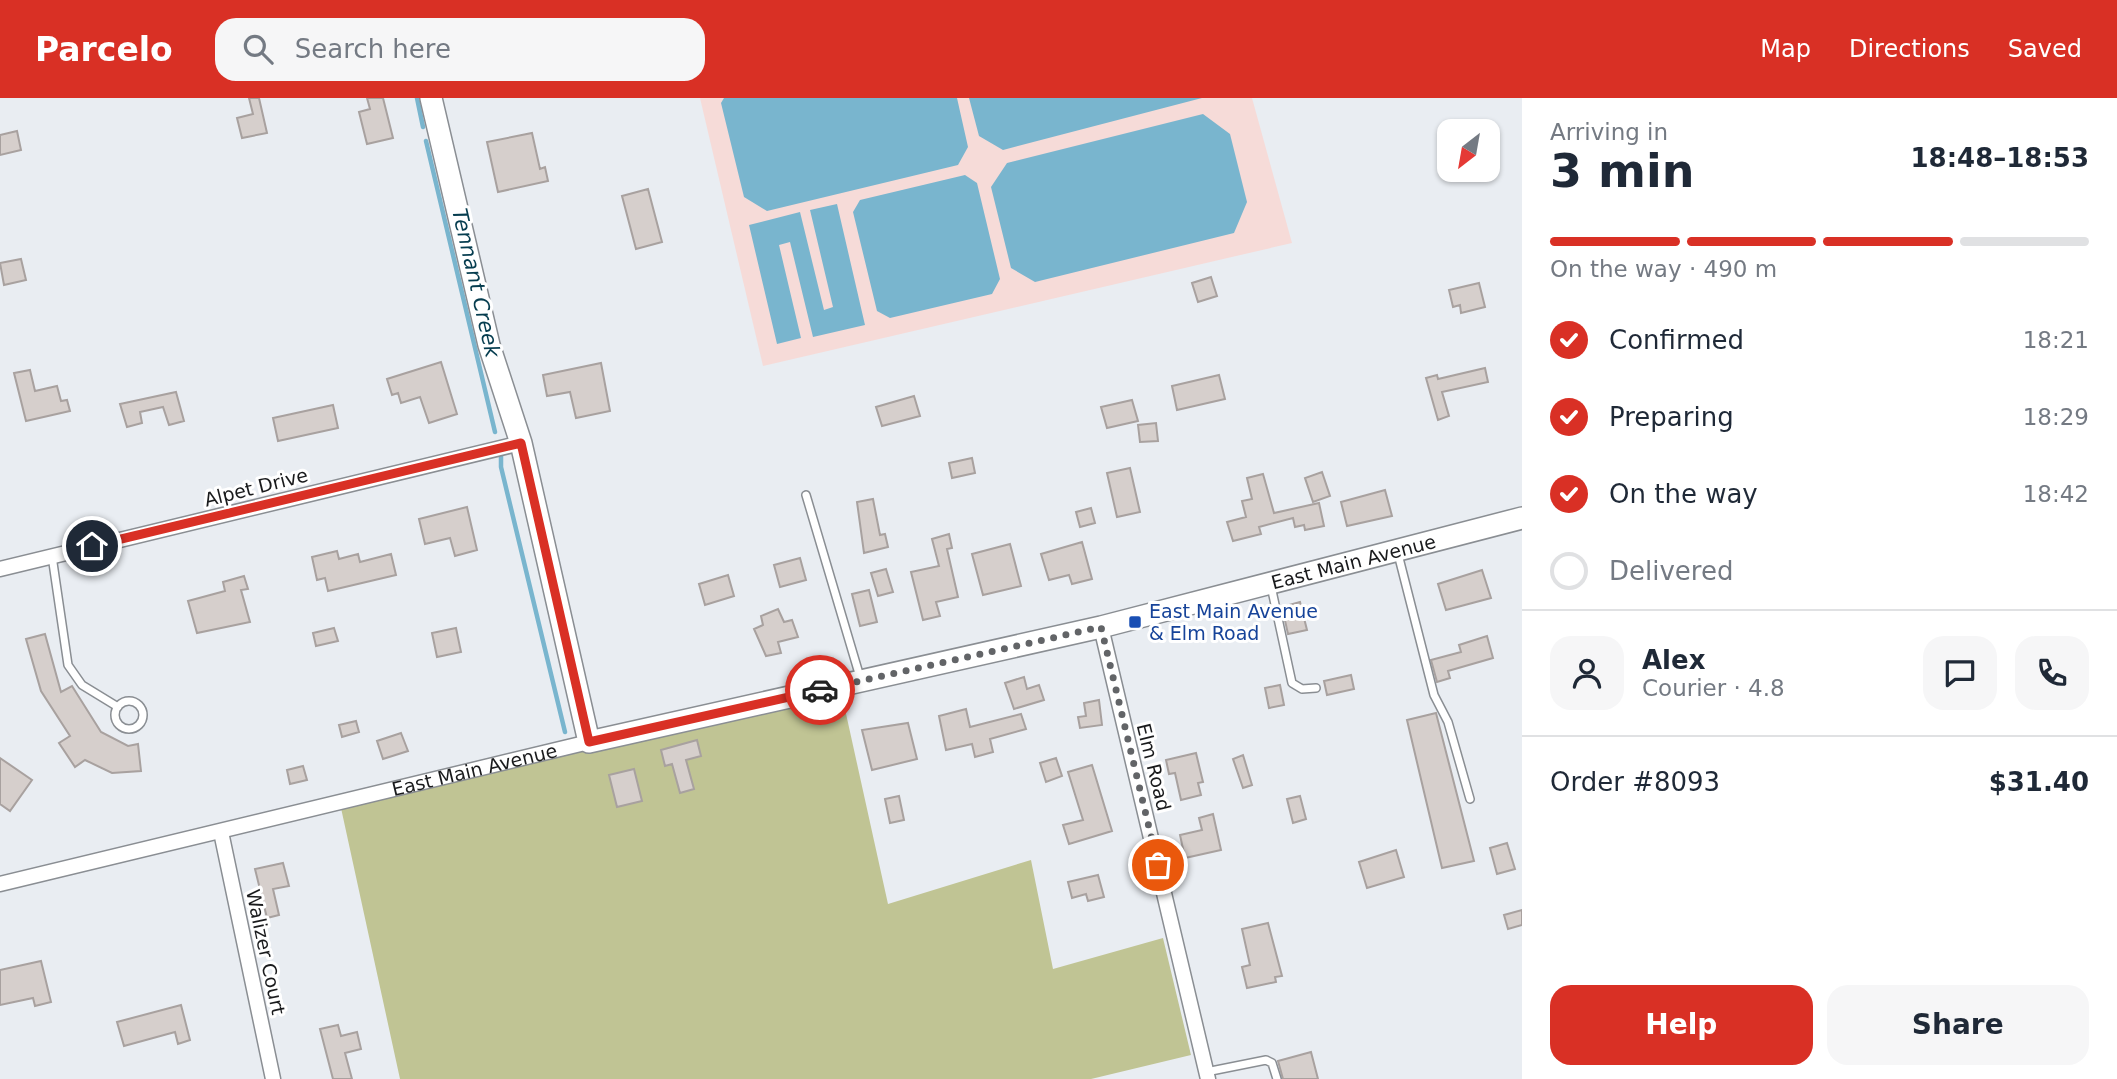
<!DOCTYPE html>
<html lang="en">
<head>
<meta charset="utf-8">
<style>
	body { margin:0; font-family:"DejaVu Sans",sans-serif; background:#f6f6f7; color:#1f2937; height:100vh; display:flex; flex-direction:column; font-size:26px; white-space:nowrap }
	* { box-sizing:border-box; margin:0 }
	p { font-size:23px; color:#747a83 }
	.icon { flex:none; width:38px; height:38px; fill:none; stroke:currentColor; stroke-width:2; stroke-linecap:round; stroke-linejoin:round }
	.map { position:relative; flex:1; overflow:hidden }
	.sheet { display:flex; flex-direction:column; background:#fff; width:595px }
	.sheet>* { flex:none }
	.needle { width:46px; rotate:211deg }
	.buttons { position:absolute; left:1437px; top:21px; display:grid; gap:14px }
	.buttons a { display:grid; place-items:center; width:63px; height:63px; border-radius:14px; background:#fff; box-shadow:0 2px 5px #0004; font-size:35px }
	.pin { position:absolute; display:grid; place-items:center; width:60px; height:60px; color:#fff; margin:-30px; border:4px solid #fff; border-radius:50%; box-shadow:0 2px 7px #0007 }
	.courier { position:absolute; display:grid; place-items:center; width:70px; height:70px; margin:-35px; border:5px solid #d93025; border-radius:50%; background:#fff; color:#222; box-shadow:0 2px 9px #0007 }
	.summary em { font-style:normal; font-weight:700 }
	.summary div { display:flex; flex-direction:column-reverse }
	.summary { display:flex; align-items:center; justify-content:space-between; height:119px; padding:0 28px }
	h1 { font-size:46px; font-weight:700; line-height:52px }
	.bar { display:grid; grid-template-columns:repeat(4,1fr); gap:10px 7px; align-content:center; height:84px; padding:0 28px }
	.bar i { height:9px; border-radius:5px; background:#e0e1e3 }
	.bar .current { background:#d93025 }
	.bar p { grid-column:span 4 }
	.line { display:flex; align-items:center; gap:18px; padding:0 28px; border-top:2px solid #e0e1e3 }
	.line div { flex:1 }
	.round { display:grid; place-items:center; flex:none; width:74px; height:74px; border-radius:21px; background:#f6f6f7 }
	ol { padding:0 28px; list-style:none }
	li { display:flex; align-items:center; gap:21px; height:77px }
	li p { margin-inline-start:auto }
	li .icon { padding:7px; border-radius:50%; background:#d93025; color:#fff; stroke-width:4 }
	li:last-child { color:#747a83 }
	li i { width:38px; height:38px; border:4px solid #e0e1e3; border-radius:50% }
	.action { display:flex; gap:14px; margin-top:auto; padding:14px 28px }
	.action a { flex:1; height:80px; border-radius:21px; background:#d93025; color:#fff; font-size:28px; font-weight:700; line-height:80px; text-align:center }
	.action a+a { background:#f6f6f7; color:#1f2937 }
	header { display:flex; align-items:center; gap:42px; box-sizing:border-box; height:98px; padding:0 35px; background:#d93025; color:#fff }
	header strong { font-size:33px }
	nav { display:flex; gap:38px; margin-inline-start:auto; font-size:24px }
	.search { width:490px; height:63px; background:#f6f6f7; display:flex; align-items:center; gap:18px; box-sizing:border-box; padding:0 24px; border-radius:21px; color:#747a83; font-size:26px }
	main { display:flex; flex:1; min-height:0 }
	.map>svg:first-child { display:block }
	.industrial { fill:#f6dbd8 }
	.green { fill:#c0c494 }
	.water { fill:#79b5ce }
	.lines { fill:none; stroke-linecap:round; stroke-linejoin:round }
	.stream { stroke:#79b5ce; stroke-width:4.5 }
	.building { fill:#d6cfcc; stroke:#a8a19f; stroke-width:2 }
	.lane-casing { stroke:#8a8e93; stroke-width:10 }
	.street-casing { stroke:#8a8e93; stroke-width:17 }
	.secondary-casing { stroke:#8a8e93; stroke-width:24 }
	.lane { stroke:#fff; stroke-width:7 }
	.street { stroke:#fff; stroke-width:14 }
	.secondary { stroke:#fff; stroke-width:21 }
	.done { stroke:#626467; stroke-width:7; stroke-dasharray:0 12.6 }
	.route { stroke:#d93025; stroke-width:9 }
	.transit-dot { fill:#1a4fb4; stroke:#fff; stroke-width:2.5 }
	.labels { text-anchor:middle; stroke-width:6; stroke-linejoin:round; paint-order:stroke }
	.street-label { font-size:19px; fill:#191a1c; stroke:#fff }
	.transit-label { font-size:19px; fill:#164399; stroke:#fff; text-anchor:start }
	.water-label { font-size:21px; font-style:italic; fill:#063d4f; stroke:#fff }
</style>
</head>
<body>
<header>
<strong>Parcelo</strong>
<div class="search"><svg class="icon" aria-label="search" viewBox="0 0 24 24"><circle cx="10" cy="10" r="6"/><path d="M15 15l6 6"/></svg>Search here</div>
<nav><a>Map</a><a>Directions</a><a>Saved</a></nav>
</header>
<main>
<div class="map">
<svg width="1522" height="981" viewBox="0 0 1522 981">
	<rect width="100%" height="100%" fill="#e9edf2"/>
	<path class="industrial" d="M700,0H1252L1292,145L763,268Z"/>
	<path class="green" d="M841,593L888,806L1031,762L1053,871L1163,840L1191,957L1091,981H400L341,710Z"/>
	<path class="water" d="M724,0H957L968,49L958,67L767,113L744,99L721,5Z
		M969,0H1202L1003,52L979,38Z
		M1203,16L1230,36L1247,104L1234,135L1035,184L1011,170L991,89L1007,65Z
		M965,77L977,85L1000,181L992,196L890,220L877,213L853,114L860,102Z
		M837,106L865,227L813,239L790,144L779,147L801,240L777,246L749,127L800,114L824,212L833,209L810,112Z"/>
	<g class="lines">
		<path class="stream" d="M417,0L423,29
			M426,43L495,334
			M501,358V369L565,634"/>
	</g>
	<path class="building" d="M249,0H259L267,35L242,40L237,20L253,16Z
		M367,0H383L393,40L367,46L359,14L370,11Z
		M17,33L21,52L0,57V37Z
		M532,35L540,71L545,69L548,83L498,94L487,44Z
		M648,91L662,144L636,151L622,98Z
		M21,161L26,182L4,187L0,165Z
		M1211,179L1217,198L1198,204L1192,185Z
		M1479,185L1485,209L1461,215L1460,207L1453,209L1449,192Z
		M441,264L457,316L429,325L420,299L401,305L398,295L392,297L387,281Z
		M601,265L610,313L576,320L570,294L547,298L543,277Z
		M1485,270L1488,284L1442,294L1449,318L1438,322L1426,280L1437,277L1438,281Z
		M30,272L35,293L57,288L61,303L67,302L70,313L26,323L14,275Z
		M1219,277L1225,301L1177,312L1172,288Z
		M176,294L184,323L169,327L163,309L140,314L142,325L127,329L120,306Z
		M914,298L920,318L882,328L876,309Z
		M1132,302L1138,323L1107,330L1101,309Z
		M333,307L338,330L278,343L273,320Z
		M1156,325L1158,343L1140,344L1138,327Z
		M972,360L975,375L952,380L949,365Z
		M1130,370L1140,414L1117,419L1107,375Z
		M1322,374L1330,398L1313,404L1305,380Z
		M1263,376L1274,415L1319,405L1324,428L1305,432L1304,427L1295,429L1293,420L1259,429L1261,436L1233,443L1227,424L1246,419L1242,403L1252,401L1247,380Z
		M1385,392L1392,418L1347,428L1341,404Z
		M873,401L880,437L885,436L888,449L864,455L857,404Z
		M467,409L477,452L455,458L450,440L425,446L419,421Z
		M1091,410L1095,425L1080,429L1076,414Z
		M949,436L952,450L947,451L958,499L936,504L940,518L923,522L911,474L939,468L932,441Z
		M1082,444L1092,481L1072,486L1069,477L1049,482L1041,456Z
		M1010,446L1021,488L983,497L972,456Z
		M337,453L339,461L358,456L360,464L391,456L396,477L328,493L325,480L317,482L312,459Z
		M800,460L806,482L780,489L774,467Z
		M886,471L893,494L878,498L871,475Z
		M1482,472L1491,500L1446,512L1438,486Z
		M728,477L734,498L705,507L699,486Z
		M244,478L248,491L241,492L250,524L197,535L188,503L225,493L223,484Z
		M869,492L877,524L860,528L852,496Z
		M1300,504L1307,532L1288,536L1282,509Z
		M778,511L784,524L792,522L798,539L778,544L781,555L766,558L754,531L763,527L761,518Z
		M334,530L338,543L316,548L313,535Z
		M456,530L461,554L437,559L432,535Z
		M45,536L61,594L72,588L101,634L128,648L138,646L141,673L112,675L85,662L75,669L59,645L70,638L41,593L26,541Z
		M1487,538L1493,560L1448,573L1450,580L1437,584L1431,562L1461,554L1459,547Z
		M1351,577L1354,591L1327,597L1324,583Z
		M1024,579L1027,591L1039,587L1044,602L1014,611L1005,585Z
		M1280,587L1284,607L1269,610L1265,590Z
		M1099,602L1102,627L1080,630L1078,619L1086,618L1084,605Z
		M966,611L970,629L1021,616L1026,631L990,641L993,654L975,659L972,646L946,652L939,618Z
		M1436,615L1474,763L1442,770L1407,622Z
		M356,623L359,634L342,639L339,627Z
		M908,625L917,661L872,672L862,632Z
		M401,635L408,653L383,661L377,643Z
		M697,642L701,658L686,662L694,691L680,695L672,666L665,668L661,652Z
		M1196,655L1203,684L1198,685L1201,697L1181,702L1175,675L1169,676L1166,662Z
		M1243,657L1252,687L1243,690L1233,661Z
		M0,660L32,682L10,713L0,706Z
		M1056,660L1062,678L1046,684L1040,665Z
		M1092,667L1112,733L1069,746L1063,727L1083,722L1068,674Z
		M303,668L307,682L290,686L287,672Z
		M634,671L642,703L617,709L609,677Z
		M899,698L904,722L890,725L885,701Z
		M1300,698L1306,721L1293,725L1287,701Z
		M1213,716L1221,752L1185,760L1180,737L1202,732L1199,720Z
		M1507,745L1515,771L1497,776L1490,750Z
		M1396,752L1404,779L1367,790L1359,764Z
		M283,765L289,788L273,791L279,817L267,820L255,771Z
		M1098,777L1104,799L1088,803L1086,796L1072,800L1068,784Z
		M1522,812V827L1508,831L1504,817Z
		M1268,825L1282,878L1275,879L1276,884L1247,890L1242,869L1250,867L1242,831Z
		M41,863L51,904L35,908L33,900L0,907V872Z
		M181,907L190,942L178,946L175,934L124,948L117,924Z
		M338,927L341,938L357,934L361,951L345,955L352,981H333L320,931Z
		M1311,954L1318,981H1283L1278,963Z"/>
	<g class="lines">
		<defs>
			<path id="lane" d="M806,397L860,579
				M1398,456L1434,597L1448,624L1470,701
				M52,458L68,567L82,587L118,609
				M1271,488L1292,585L1302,591L1316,590
				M115 617a14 14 0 1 1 28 0a14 14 0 1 1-28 0Z
				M1206,974L1266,962L1272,965L1277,981"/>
			<g id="street">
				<path d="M0,471L521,345"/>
				<path d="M1101,529L1208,981"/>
				<path d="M221,734L273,981"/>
				<path id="s1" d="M0,786L589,644"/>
			</g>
			<g id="secondary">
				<path id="s2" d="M431,0L489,247L521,345L589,644L1101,529L1522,420"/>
			</g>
		</defs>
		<use href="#lane" class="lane-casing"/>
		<use href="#street" class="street-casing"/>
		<use href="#secondary" class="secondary-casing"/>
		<use href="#lane" class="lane"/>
		<use href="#street" class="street"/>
		<use href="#secondary" class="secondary"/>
	</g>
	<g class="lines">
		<path class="done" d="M820,592L1101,529L1158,767"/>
		<path class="route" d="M92,448L521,345L589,644L820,592"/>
	</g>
	<rect class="transit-dot" x="1128" y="517" width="14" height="14" rx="3.5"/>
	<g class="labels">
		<g class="street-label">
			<text transform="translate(256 389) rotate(-14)" y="7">Alpet Drive</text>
			<text dy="7" stroke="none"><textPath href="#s2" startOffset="1449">East Main Avenue</textPath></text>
			<text transform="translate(1154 669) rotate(76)" y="7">Elm Road</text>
			<text dy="7" stroke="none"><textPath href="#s1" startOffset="488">East Main Avenue</textPath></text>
			<text transform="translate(266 854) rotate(78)" y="7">Walizer Court</text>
		</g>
		<g class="transit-label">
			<text x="1149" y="520">East Main Avenue<tspan x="1149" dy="22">&amp; Elm Road</tspan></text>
		</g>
		<g class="water-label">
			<text transform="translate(476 185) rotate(77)" y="7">Tennant Creek</text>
		</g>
	</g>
</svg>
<div class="buttons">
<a><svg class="needle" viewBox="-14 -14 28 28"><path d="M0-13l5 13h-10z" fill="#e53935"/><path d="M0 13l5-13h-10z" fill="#747a83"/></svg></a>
</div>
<div class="pin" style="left:1158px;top:767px;background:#ea580c"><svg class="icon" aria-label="bag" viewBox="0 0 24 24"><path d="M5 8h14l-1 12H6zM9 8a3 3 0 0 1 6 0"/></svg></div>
<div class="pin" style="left:92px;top:448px;background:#1f2937"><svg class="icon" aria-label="home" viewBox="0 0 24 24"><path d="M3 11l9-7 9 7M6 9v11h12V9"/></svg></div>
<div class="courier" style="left:820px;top:592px"><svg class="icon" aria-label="car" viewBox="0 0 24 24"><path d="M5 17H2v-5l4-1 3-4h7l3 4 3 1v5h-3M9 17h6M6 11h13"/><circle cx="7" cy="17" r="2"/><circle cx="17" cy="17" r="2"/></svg></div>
</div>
<section class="sheet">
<div class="summary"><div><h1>3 min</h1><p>Arriving in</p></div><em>18:48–18:53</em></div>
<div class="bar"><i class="current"></i><i class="current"></i><i class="current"></i><i></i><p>On the way · 490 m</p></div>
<ol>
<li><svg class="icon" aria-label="check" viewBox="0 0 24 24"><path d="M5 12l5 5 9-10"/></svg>Confirmed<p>18:21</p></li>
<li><svg class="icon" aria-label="check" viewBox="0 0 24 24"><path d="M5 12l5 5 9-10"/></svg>Preparing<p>18:29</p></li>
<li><svg class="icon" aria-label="check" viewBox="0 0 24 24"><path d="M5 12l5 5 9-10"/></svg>On the way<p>18:42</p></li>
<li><i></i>Delivered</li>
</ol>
<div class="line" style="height:126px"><a class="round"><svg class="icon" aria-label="person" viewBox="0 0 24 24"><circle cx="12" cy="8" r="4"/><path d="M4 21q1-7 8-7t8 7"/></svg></a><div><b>Alex</b><p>Courier · 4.8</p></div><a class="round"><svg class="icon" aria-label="chat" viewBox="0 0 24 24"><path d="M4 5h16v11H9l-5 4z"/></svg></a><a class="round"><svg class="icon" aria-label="phone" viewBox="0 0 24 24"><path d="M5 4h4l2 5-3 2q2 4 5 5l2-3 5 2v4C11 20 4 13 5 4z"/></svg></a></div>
<div class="line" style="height:91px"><div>Order #8093</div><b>$31.40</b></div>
<div class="action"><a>Help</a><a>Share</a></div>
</section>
</main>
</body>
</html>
